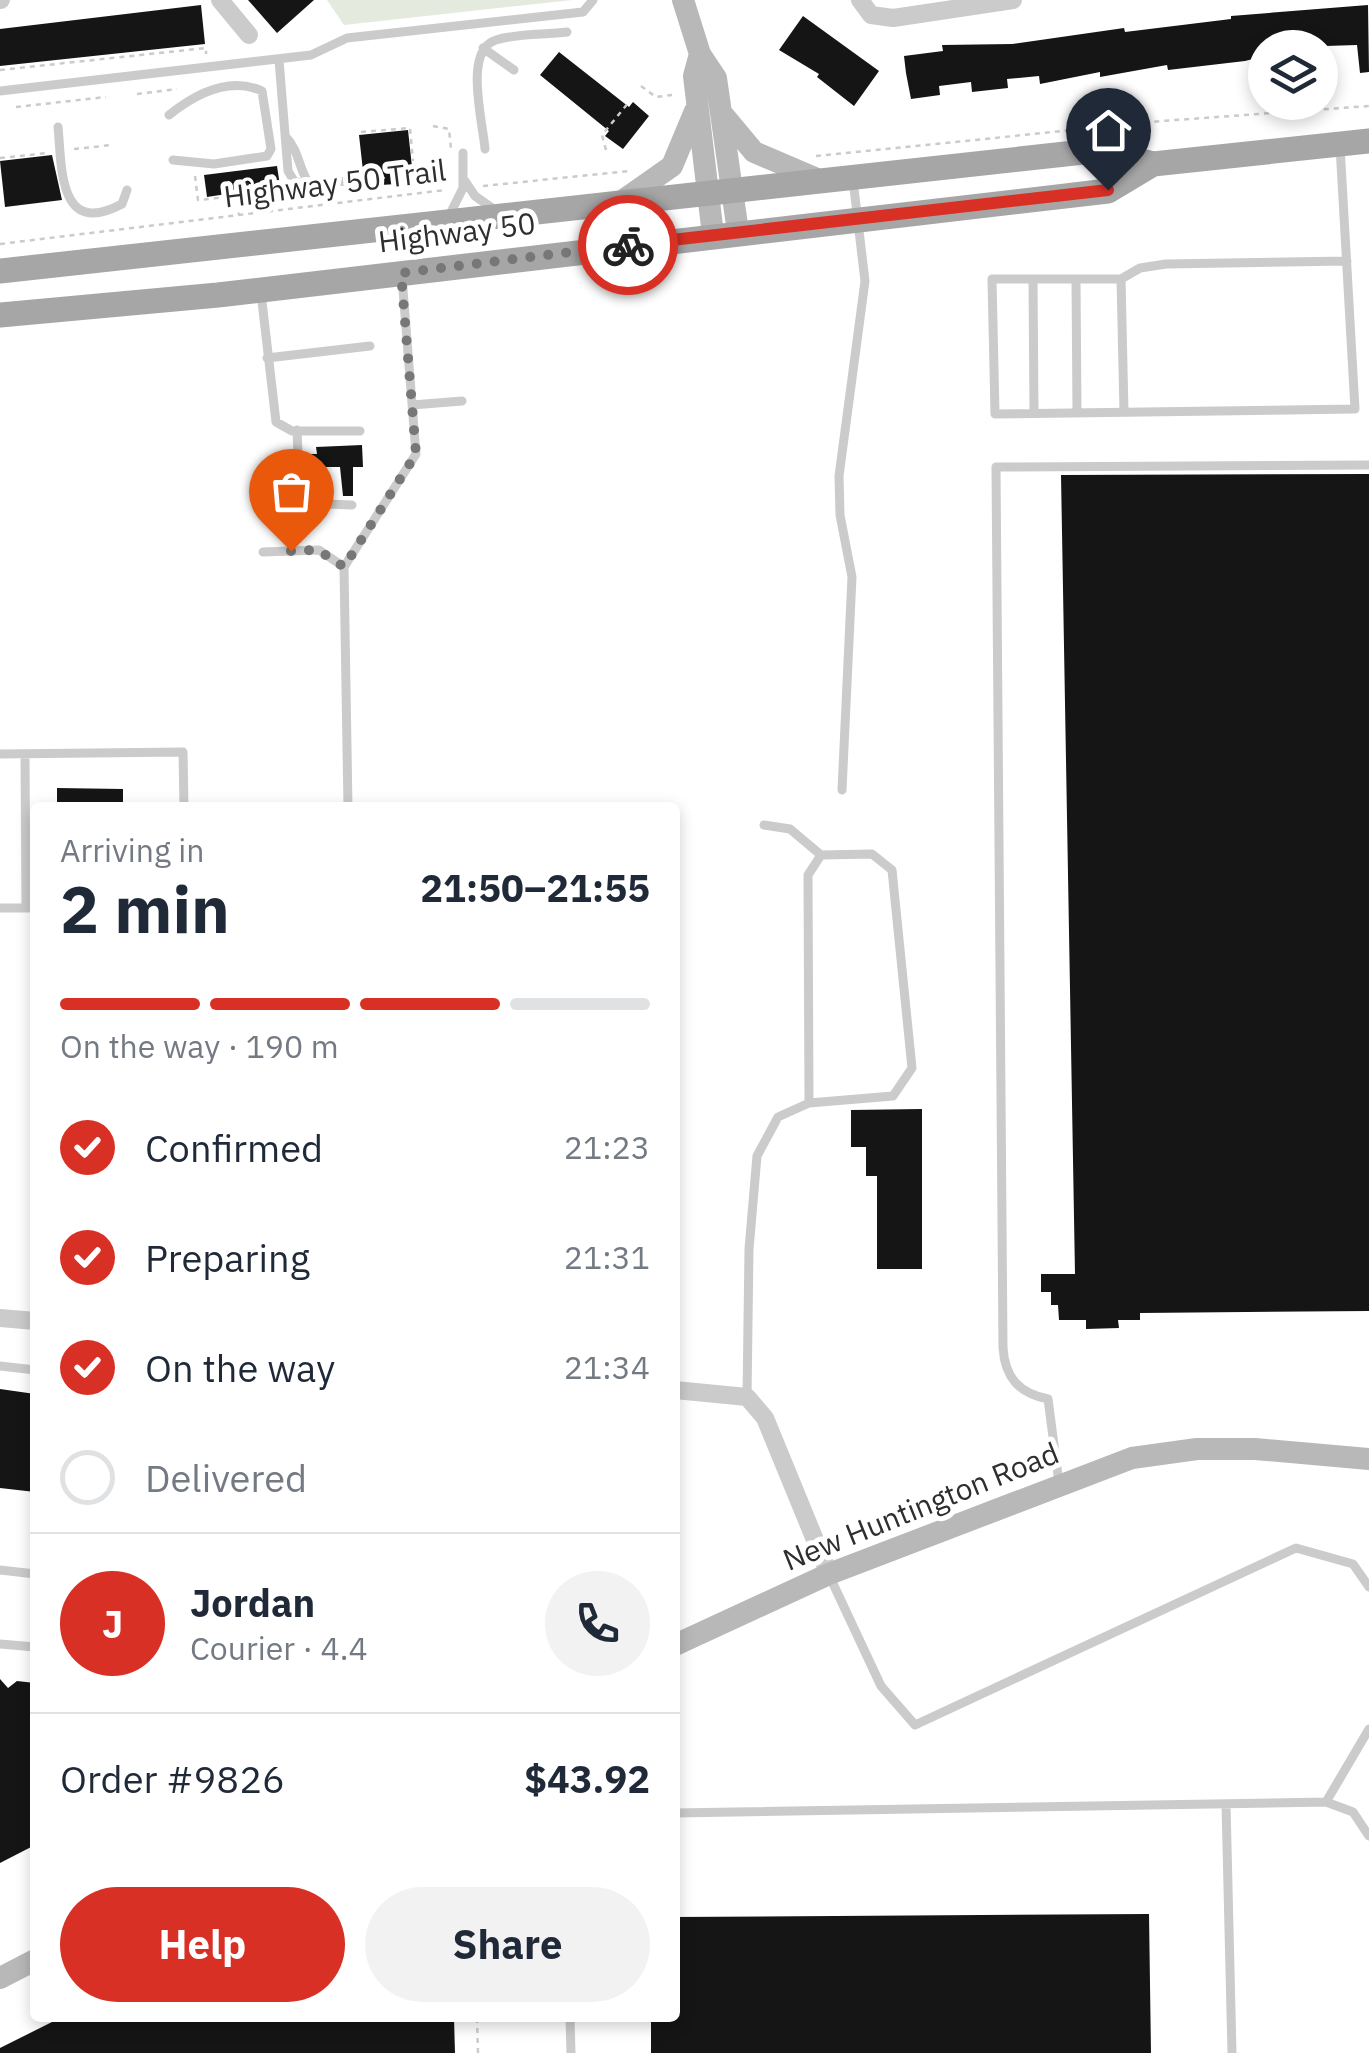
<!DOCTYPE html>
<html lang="en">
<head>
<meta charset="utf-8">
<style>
	body { margin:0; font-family:"IBM Plex Sans",sans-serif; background:#f2f2f3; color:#1f2937; height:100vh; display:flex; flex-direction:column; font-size:38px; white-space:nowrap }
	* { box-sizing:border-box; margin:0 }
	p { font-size:32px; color:#747a83 }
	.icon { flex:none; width:55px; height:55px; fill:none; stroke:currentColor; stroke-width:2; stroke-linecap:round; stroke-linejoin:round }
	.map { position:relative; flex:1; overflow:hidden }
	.details { position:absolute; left:30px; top:802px; width:650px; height:1220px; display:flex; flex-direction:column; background:#fff; border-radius:10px; box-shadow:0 5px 15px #0003 }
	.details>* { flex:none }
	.controls { position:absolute; left:1248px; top:30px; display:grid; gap:20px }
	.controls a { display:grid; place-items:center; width:90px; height:90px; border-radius:50%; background:#fff; box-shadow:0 5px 15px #0003; font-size:50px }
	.pin { position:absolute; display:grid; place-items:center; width:85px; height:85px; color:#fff; margin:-102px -42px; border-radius:50% 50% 50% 0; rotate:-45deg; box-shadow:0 0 10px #0007 }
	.pin .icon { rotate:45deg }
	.courier { position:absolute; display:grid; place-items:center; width:100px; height:100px; margin:-50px; border:8px solid #d93025; border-radius:50%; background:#fff; color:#222; box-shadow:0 2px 12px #0007 }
	.head em { font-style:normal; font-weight:800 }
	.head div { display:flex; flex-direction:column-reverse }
	.head { display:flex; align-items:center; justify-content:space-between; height:170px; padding:0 30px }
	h1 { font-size:65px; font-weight:800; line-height:75px }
	.bar { display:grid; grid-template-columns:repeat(4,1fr); gap:15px 10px; align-content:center; height:120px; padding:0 30px }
	.bar i { height:12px; border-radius:8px; background:#e0e1e3 }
	.bar .current { background:#d93025 }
	.bar p { grid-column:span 4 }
	.line { display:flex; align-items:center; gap:25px; padding:0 30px; border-top:2px solid #e0e1e3 }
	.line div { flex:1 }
	.round { display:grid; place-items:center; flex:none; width:105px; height:105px; border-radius:52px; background:#f2f2f3 }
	ol { padding:0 30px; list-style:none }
	li { display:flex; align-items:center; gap:30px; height:110px }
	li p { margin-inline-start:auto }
	li .icon { padding:10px; border-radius:50%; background:#d93025; color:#fff; stroke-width:4 }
	li:last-child { color:#747a83 }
	li i { width:55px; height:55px; border:5px solid #e0e1e3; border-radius:50% }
	.cta { display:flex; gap:20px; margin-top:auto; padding:20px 30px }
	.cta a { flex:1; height:115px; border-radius:60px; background:#d93025; color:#fff; font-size:40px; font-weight:800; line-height:115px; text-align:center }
	.cta a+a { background:#f2f2f3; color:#1f2937 }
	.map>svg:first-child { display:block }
	.green { fill:#e4eade }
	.building { fill:#151515 }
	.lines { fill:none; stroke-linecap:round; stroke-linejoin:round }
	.path { stroke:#cbcbcb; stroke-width:2.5; stroke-dasharray:5 5; stroke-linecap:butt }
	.lane { stroke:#cbcbcb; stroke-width:9 }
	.street { stroke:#cbcbcb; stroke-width:18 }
	.secondary { stroke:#b8b8b8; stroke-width:22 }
	.primary { stroke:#a6a6a6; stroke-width:25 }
	.done { stroke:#777; stroke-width:10; stroke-dasharray:0 18 }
	.route { stroke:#d93025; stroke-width:12 }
	.labels { text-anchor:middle; stroke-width:10; stroke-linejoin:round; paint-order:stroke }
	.street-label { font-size:30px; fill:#2e2e2e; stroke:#fff }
</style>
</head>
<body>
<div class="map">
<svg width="1369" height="2053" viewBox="0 0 1369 2053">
	<rect width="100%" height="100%" fill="#fff"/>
	<path class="green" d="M327,0H572L344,25Z"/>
	<path class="building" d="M248,0H314L277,33Z
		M201,5L205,44L0,66V29Z
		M1368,5L1369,72L1360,73L1357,45L1265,48V56L1245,61L1168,70L1167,65L1100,77V72L1040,84L1039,76L1007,79L1008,88L972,92L971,82L939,86L940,95L911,99L906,73L904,56L943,51L942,45L1012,44L1124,28L1125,32L1231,19V16Z
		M803,16L879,71L854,106L817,77L819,74L779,50Z
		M559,52L629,107L633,102L649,116L623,149L605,136L609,131L540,75Z
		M408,130L412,167L394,170L392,178L397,184L380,185L385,178L381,171H363L359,135Z
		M52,155L62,200L5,207L0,161Z
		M277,166L280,186L207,197L204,175Z
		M362,445L363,467H353V496H343L340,467H307L306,454H317L316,447Z
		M1369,474V1311L1140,1313V1320H1118L1119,1328L1086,1329V1320H1059L1058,1305H1051V1292H1041V1274H1075L1061,475Z
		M57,788L123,789V808H57Z
		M922,1109V1269H877V1176H866V1147H851V1110Z
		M0,1389L35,1394V1492L0,1488Z
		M0,1679L8,1688L17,1681L35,1683V1845L0,1863Z
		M1149,1914L1151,2053H651V2018H675V1917Z
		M60,2018H454L455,2053H0V2048Z"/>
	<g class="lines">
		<path class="path" d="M0,70L206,48V54
			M641,86L656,97L672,95
			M137,94L177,89
			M16,107L106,97
			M433,126L449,129L451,149
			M361,132L410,128L413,161
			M74,149L112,145
			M606,150L602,135L629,102
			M816,156L1162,121L1369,106
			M0,158L48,153
			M195,176L198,200L237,196L239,215
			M483,186L629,171
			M0,244L445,190
			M477,2018L478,2053"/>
		<path class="lane" d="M483,48L514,70
			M279,60L288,171L294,181L305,185L377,178
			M0,91L311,55L347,38L583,12L593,0
			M169,115C194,95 229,76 262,91L271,149L267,156L214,164L173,160
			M58,127C62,167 58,238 122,204L127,190
			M285,136C300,151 298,169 310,185
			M485,149C483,122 463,50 496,40C518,33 544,35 567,32
			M400,176L427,173
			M465,181L475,196L495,210
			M448,218L463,188V153
			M1033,279L1034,413
			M1076,279L1077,413
			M1121,279L1140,268L1166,264L1347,261
			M261,293L276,422L292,431H360
			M267,358L370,346
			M412,405L462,401
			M1124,412L1121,279H992L995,414C1115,412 1235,410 1355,409L1340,146
			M300,503L352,505
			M271,504L300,503L297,430
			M263,552L319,550L344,567
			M0,754L183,752L184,808
			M25,754L26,908
			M842,790L852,577L840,515L839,476L865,281L853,180
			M348,808L344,567L416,454L402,277
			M764,825L790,829L821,855
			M0,908H35
			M0,1366L35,1370
			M747,1397L749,1249L757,1156L778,1117L809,1103L893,1096L912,1068L892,870L872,854L821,855L808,875L809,1103
			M1059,1483L1048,1399C1019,1393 1005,1378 1003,1348L996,467L1369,465
			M0,1570L35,1574
			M829,1575L881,1686L915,1725L1296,1548L1353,1564L1369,1587
			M0,1644L35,1647
			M1326,1802L1353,1812L1369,1836
			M1226,1804L1232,2053
			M675,1813L1326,1802L1369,1729
			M570,2018L571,2053"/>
		<path class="street" d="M0,0H1
			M220,0L249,35
			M860,0L871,15L893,18L1013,0
			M0,1318L35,1321
			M675,1390L747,1397L765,1418L829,1574"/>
		<path class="secondary" d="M683,0L700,54L716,78L738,232
			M700,54L694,76L713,235
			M724,116L754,152L822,181
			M618,204L672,166L695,111
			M675,1645L829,1574L1132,1458L1197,1449H1255L1369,1459
			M0,1978L35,1960"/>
		<path class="primary" d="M0,271L1102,150L1153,164L1369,141
			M0,315L218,295L1108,191L1153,164"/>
	</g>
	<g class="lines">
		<path class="done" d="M291,551L318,550L344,567L416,454L401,273L628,245"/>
		<path class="route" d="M628,245L1108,190"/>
	</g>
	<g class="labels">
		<g class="street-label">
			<text transform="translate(335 184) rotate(-7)" y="10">Highway 50 Trail</text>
			<text transform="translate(457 233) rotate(-7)" y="10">Highway 50</text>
			<text transform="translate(921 1507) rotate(-22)" y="10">New Huntington Road</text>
		</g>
	</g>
</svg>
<div class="controls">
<a><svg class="icon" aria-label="layers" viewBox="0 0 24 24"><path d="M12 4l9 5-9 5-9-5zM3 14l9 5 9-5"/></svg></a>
</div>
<div class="pin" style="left:291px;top:551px;background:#ea580c"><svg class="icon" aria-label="bag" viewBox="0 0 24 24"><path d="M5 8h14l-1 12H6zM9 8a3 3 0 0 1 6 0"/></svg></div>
<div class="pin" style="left:1108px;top:190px;background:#1f2937"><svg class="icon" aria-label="home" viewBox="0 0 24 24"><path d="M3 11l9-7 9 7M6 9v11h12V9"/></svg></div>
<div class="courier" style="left:628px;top:245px"><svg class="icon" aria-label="bike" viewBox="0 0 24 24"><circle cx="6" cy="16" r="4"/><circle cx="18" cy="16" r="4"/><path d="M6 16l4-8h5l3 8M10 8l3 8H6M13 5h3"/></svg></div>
<section class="details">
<div class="head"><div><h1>2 min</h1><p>Arriving in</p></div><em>21:50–21:55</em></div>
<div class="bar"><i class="current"></i><i class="current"></i><i class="current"></i><i></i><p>On the way · 190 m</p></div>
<ol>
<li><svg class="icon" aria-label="check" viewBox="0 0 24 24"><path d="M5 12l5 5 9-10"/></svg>Confirmed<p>21:23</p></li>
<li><svg class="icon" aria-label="check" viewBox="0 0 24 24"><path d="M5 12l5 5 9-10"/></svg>Preparing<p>21:31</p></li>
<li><svg class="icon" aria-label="check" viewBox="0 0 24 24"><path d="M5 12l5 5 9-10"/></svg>On the way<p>21:34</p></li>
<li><i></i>Delivered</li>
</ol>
<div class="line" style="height:180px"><b class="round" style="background:#d93025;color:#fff">J</b><div><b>Jordan</b><p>Courier · 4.4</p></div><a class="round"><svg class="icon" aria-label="phone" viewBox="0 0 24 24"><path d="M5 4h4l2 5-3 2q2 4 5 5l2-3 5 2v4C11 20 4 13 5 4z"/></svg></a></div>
<div class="line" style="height:130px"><div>Order #9826</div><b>$43.92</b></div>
<div class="cta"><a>Help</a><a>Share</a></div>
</section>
</div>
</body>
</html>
